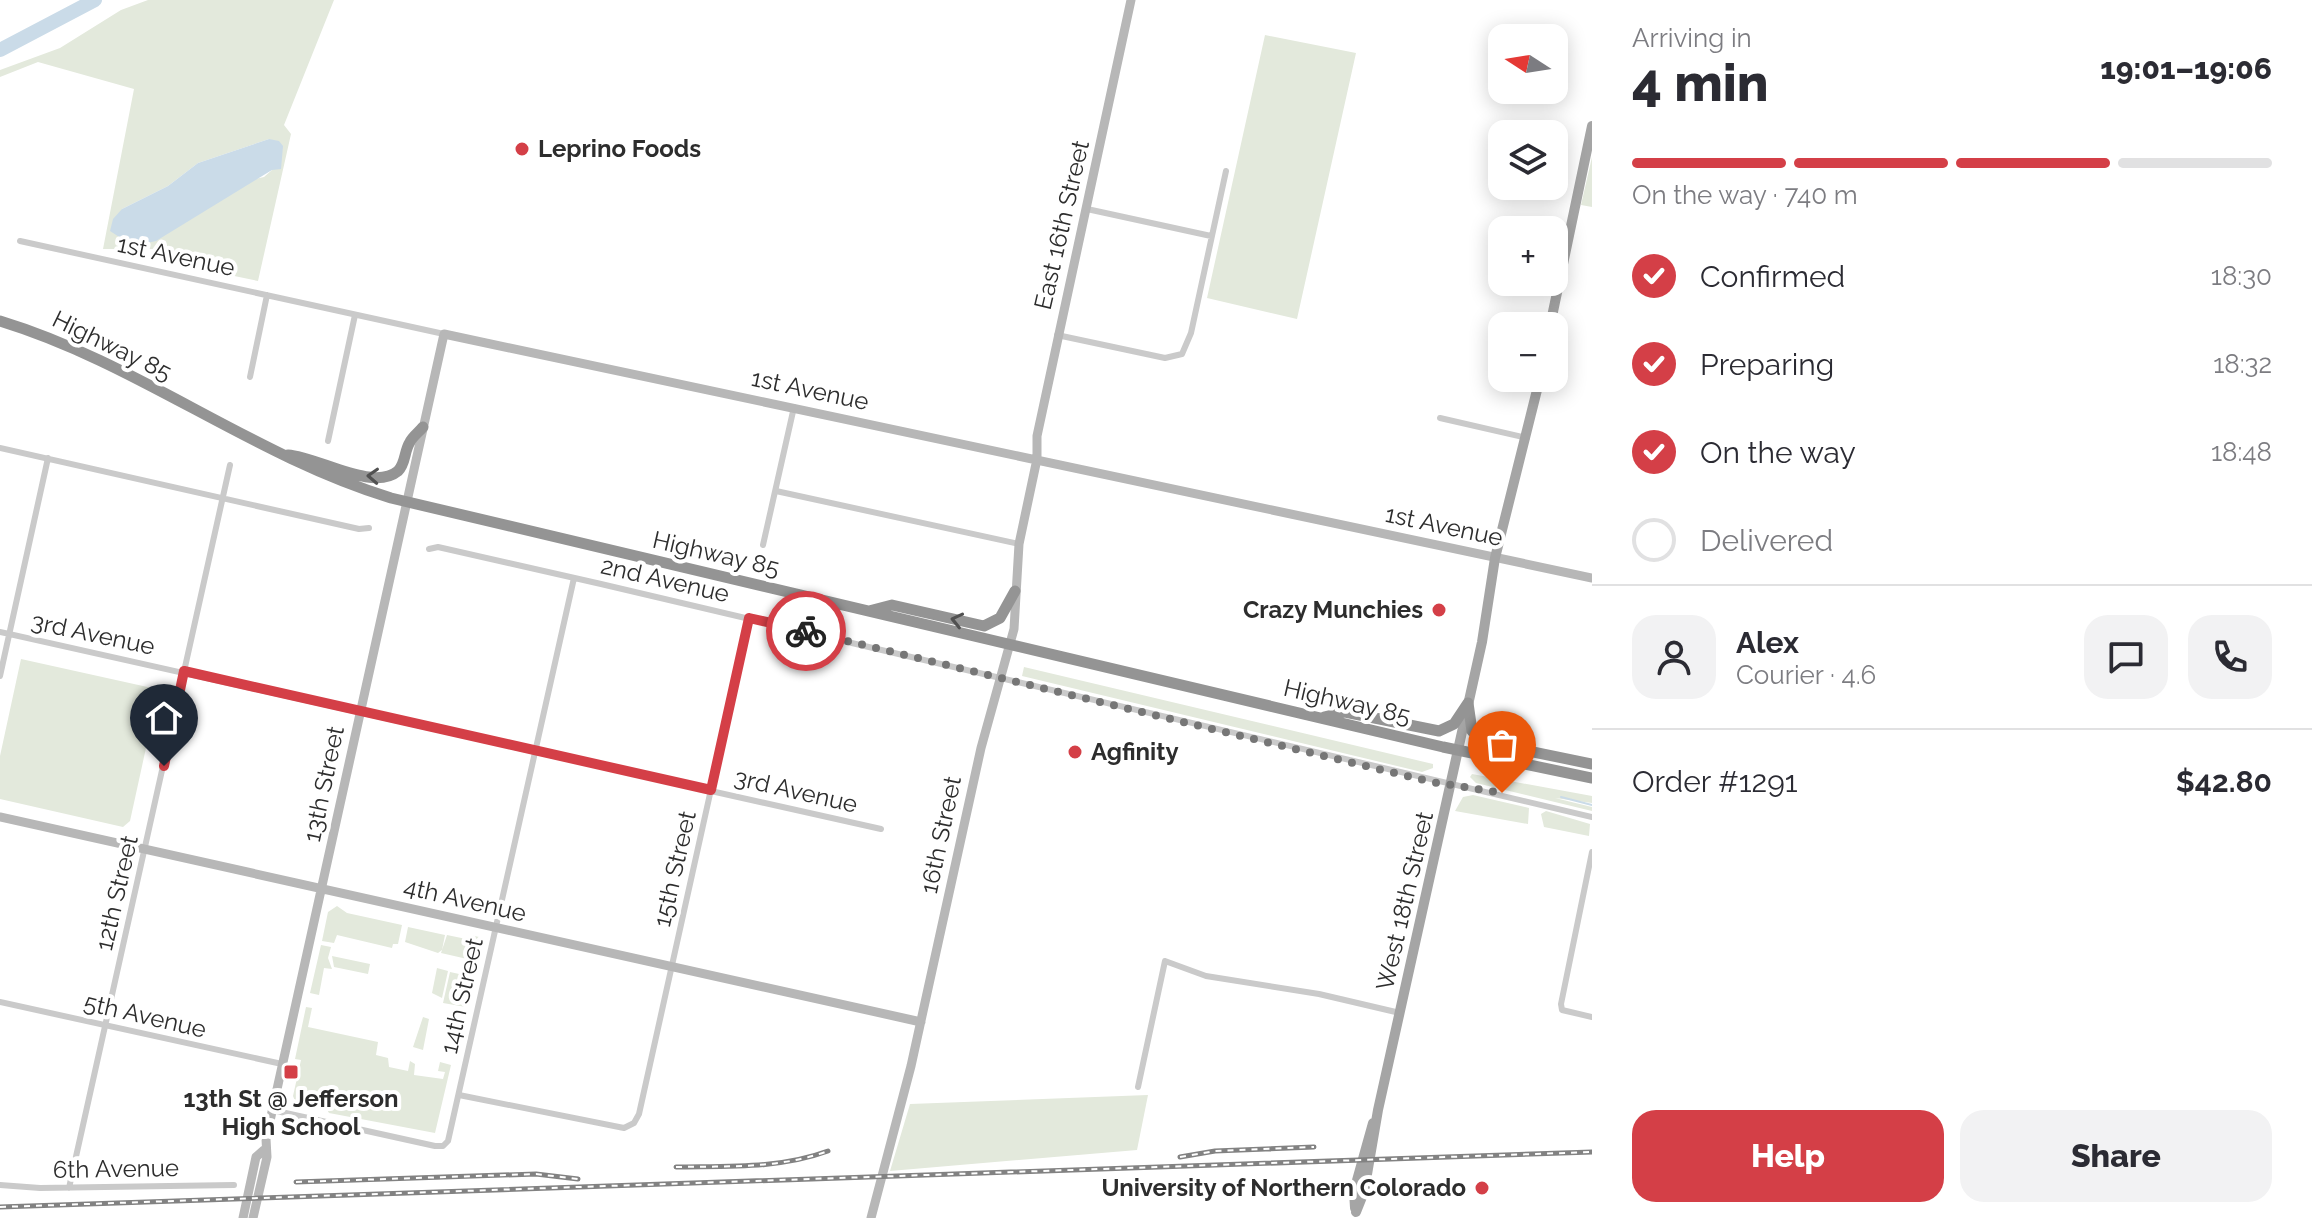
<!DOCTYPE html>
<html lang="en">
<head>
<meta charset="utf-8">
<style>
	body { margin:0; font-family:Raleway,sans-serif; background:#f2f2f3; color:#2b2b33; height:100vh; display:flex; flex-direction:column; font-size:30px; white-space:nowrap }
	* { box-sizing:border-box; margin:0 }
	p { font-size:26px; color:#7c7c81 }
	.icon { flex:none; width:44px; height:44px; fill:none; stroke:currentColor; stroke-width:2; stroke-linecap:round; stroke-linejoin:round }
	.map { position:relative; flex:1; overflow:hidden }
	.details { display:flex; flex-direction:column; background:#fff; width:720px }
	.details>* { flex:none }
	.needle { width:52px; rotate:282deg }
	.controls { position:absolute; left:1488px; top:24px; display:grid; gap:16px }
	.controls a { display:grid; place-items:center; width:80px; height:80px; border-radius:16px; background:#fff; box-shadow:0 4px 20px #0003; font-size:40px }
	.pin { position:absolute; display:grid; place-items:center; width:68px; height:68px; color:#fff; margin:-82px -34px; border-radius:50% 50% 50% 0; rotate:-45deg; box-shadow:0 0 8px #0007 }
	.pin .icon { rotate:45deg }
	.courier { position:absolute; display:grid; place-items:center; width:80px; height:80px; margin:-40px; border:6px solid #d43f47; border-radius:50%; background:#fff; color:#222; box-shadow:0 2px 10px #0007 }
	.overview em { font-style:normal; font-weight:800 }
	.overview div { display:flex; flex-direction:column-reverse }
	.overview { display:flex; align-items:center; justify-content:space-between; height:136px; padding:0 40px }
	h1 { font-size:52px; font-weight:800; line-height:60px }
	.bar { display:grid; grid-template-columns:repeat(4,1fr); gap:12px 8px; align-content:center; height:96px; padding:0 40px }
	.bar i { height:10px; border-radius:6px; background:#e1e1e2 }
	.bar .current { background:#d43f47 }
	.bar p { grid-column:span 4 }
	.line { display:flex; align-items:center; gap:20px; padding:0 40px; border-top:2px solid #e1e1e2 }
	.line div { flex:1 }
	.round { display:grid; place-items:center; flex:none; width:84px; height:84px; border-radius:24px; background:#f2f2f3 }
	ol { padding:0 40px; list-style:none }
	li { display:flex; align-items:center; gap:24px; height:88px }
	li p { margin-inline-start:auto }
	li .icon { padding:8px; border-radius:50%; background:#d43f47; color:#fff; stroke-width:4 }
	li:last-child { color:#7c7c81 }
	li i { width:44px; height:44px; border:4px solid #e1e1e2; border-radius:50% }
	.button { display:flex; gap:16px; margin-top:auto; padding:16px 40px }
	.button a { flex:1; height:92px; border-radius:24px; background:#d43f47; color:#fff; font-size:32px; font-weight:800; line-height:92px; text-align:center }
	.button a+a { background:#f2f2f3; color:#2b2b33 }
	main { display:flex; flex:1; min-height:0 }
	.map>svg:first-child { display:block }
	.green { fill:#e3e9dc; fill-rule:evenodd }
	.water { fill:#cadbe8 }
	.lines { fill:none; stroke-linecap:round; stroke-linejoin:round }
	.stream { stroke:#cadbe8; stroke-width:2 }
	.river { stroke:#cadbe8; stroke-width:14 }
	.street { stroke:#cacaca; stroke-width:6 }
	.secondary { stroke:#b7b7b7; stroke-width:9 }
	.primary { stroke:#a5a5a5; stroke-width:10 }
	.highway { stroke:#949494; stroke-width:11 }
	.rail-casing { stroke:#828282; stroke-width:5 }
	.rail { stroke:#fff; stroke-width:2; stroke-dasharray:6; stroke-linecap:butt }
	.oneway { stroke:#515151 }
	.done { stroke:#767676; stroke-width:8; stroke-dasharray:0 14.4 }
	.route { stroke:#d43f47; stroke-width:10 }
	.poi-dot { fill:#d43f47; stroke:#fff; stroke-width:3 }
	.labels { text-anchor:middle; stroke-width:8; stroke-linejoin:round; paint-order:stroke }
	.poi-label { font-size:24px; font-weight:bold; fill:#2d2d2d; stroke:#fff; text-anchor:start }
	.street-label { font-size:24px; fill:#2d2d2d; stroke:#fff }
</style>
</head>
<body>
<main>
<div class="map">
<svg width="1592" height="1218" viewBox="0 0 1592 1218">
	<rect width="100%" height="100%" fill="#fff"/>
	<path class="green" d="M148,0H334L284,125L291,134L258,281L162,261L164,249H103L134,89L38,62L0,77V70L60,48L121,10ZM269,139L272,170L264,177L122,209L168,186L198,163Z
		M1265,35L1356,53L1297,319L1207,298Z
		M1592,157V207L1581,205Z
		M21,659L152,688L158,693L130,821L123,827L0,799V756Z
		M1024,667L1433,764V768L1422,772L1022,676Z
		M1472,774L1592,796V803L1555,798L1592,807V811L1476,783L1470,777Z
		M1473,795L1529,808L1528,824L1455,811L1463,797Z
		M1546,811L1590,824L1589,836L1544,827L1541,814Z
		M337,906L347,913L402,925L398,944H393L392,948L337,935L334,943L322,941L328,912Z
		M408,927L445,935L442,950L438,953L405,942Z
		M447,935L471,940L470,935L479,937L476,961L441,953Z
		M321,945L331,947L328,958L332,969L324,968L319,995L310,993Z
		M332,956L370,964L368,974L334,967Z
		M437,968L448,971L442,998L432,993Z
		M450,972L473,977L466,1007L443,1003Z
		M306,1007L312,1008L308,1027L378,1042L376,1055L388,1058L389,1067L408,1071L410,1061L415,1064L414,1075L443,1079L445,1072L438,1071L440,1062L451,1065L435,1133L329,1113L326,1108L295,1101L293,1096L301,1060L295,1059Z
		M423,1017L429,1019L423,1050L413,1047Z
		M452,1018H463L455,1054L449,1052L456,1022Z
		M1148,1095L1137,1150L890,1171L910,1104Z"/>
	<path class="water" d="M269,139L279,141L283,146L281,169L272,170L156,241L133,246L110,231L113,219L122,209L168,186L198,163Z"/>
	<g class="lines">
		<path class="stream" d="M1561,797L1592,805"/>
		<path class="river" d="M0,50L95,0"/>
		<path class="street" d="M1087,209L1211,236
			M20,241L444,334
			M1057,335L1165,358L1182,354L1191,333L1226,171
			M250,377L267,295
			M1440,418L1527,438
			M328,441L355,315
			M0,448L359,529L369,528
			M776,491L1019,544
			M763,545L794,407
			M429,549L438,547L601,584L1592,817
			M0,632L881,829
			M0,676L48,458
			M1592,852L1561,1004L1562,1010L1592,1017
			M0,1002L282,1064
			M1138,1087L1165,961L1206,976L1319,994L1400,1013
			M459,1095L624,1128L634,1123L639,1114L749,618
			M272,1110L435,1146H443L448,1141L574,578
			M0,1185L40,1188L234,1185
			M69,1188L230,465"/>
		<path class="secondary" d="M0,817L921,1022
			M243,1218L256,1157L264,1150
			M253,1218L267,1157L266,1139L444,334L1592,578
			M871,1218L911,1066L981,748L1014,629L1019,544L1037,459V436L1131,0"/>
		<path class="primary" d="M1550,326L1592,126
			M1355,1208L1354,1191L1373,1123
			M1356,1212L1364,1192L1378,1110L1482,642L1495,558L1540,378"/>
		<path class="highway" d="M0,321C138,363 253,456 391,498L1443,747L1592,778
			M288,455C318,457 373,492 398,471C406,463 404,451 410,442C412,437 419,432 423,427
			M869,611L892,605L984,626L1000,618L1015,591
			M1468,703L1472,731L1485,742L1592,764
			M1324,717L1345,712L1439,731L1454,724L1468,703"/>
		<defs>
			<path id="rail" d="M1180,1157L1215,1151L1314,1147
				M676,1167C727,1166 779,1169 828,1151
				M296,1182L536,1174L578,1179
				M0,1207L1592,1152"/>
		</defs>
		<use href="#rail" class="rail-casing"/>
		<use href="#rail" class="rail"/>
	</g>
	<defs><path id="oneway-chevron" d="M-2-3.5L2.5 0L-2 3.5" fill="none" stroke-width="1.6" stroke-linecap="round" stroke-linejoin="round" transform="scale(2)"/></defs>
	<g class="oneway">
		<use href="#oneway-chevron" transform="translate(373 476) rotate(-177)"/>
		<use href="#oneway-chevron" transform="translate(957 620) rotate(-167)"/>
	</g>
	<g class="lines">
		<path class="done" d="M806,631L1432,782L1502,793"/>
		<path class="route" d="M164,766L184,671L711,790L749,618L806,631"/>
	</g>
	<g class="poi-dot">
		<circle cx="522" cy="149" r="8"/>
		<circle cx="1439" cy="610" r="8"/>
		<circle cx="1075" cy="752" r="8"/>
		<rect x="283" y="1064" width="16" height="16" rx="4"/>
		<circle cx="1482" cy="1188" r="8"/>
	</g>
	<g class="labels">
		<g class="poi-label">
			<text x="538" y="157">Leprino Foods</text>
			<text x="1423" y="618" text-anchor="end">Crazy Munchies</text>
			<text x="1091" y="760">Agfinity</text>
			<text x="291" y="1107" text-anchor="middle">13th St @ Jefferson<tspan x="291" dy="28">High School</tspan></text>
			<text x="1466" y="1196" text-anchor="end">University of Northern Colorado</text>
		</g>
		<g class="street-label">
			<text transform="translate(1062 225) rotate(-77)" y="8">East 16th Street</text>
			<text transform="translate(176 256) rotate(12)" y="8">1st Avenue</text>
			<text transform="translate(112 346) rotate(26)" y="8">Highway 85</text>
			<text transform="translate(810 390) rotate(12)" y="8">1st Avenue</text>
			<text transform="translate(1444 526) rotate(12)" y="8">1st Avenue</text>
			<text transform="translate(716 554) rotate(13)" y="8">Highway 85</text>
			<text transform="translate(665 580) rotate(13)" y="8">2nd Avenue</text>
			<text transform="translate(93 634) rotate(12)" y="8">3rd Avenue</text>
			<text transform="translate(1347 702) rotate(13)" y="8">Highway 85</text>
			<text transform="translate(324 784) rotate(-78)" y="8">13th Street</text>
			<text transform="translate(796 791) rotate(13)" y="8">3rd Avenue</text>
			<text transform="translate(941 835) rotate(-78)" y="8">16th Street</text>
			<text transform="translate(675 869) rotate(-77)" y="8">15th Street</text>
			<text transform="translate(117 893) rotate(-77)" y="8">12th Street</text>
			<text transform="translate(465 900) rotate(13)" y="8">4th Avenue</text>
			<text transform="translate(1405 901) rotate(-77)" y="8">West 18th Street</text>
			<text transform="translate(462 996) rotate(-77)" y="8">14th Street</text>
			<text transform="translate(145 1016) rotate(13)" y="8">5th Avenue</text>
			<text transform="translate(116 1169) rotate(-1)" y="8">6th Avenue</text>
		</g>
	</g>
</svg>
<div class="controls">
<a><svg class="needle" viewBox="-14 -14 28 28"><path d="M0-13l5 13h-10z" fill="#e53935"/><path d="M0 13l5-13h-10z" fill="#7c7c81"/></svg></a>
<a><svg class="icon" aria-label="layers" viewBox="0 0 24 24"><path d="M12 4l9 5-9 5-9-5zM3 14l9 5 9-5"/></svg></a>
<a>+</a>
<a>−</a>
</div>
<div class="pin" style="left:1502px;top:793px;background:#ea580c"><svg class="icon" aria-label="bag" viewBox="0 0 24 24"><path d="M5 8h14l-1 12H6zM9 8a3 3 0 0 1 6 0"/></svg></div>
<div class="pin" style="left:164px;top:766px;background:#1f2937"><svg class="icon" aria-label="home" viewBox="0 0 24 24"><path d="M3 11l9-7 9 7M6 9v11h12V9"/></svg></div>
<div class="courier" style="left:806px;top:631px"><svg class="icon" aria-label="bike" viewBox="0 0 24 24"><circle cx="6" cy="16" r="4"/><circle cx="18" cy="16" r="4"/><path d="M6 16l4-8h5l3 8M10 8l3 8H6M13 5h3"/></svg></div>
</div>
<section class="details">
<div class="overview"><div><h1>4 min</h1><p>Arriving in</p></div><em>19:01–19:06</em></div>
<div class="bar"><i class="current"></i><i class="current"></i><i class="current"></i><i></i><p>On the way · 740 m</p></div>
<ol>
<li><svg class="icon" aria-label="check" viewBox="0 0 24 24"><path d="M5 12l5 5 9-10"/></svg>Confirmed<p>18:30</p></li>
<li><svg class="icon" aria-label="check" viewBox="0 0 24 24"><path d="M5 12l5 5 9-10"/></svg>Preparing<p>18:32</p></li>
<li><svg class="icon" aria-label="check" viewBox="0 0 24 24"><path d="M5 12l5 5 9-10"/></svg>On the way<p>18:48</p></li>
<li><i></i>Delivered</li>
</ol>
<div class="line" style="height:144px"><a class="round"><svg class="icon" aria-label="person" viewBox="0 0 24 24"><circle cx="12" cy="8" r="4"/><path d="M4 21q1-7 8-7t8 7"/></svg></a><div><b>Alex</b><p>Courier · 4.6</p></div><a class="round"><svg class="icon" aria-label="chat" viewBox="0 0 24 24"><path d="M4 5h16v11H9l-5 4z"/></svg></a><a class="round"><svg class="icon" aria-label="phone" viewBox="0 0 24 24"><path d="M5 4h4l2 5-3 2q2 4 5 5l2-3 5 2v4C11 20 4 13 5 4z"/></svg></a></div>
<div class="line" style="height:104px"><div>Order #1291</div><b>$42.80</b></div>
<div class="button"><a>Help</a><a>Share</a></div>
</section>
</main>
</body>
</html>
